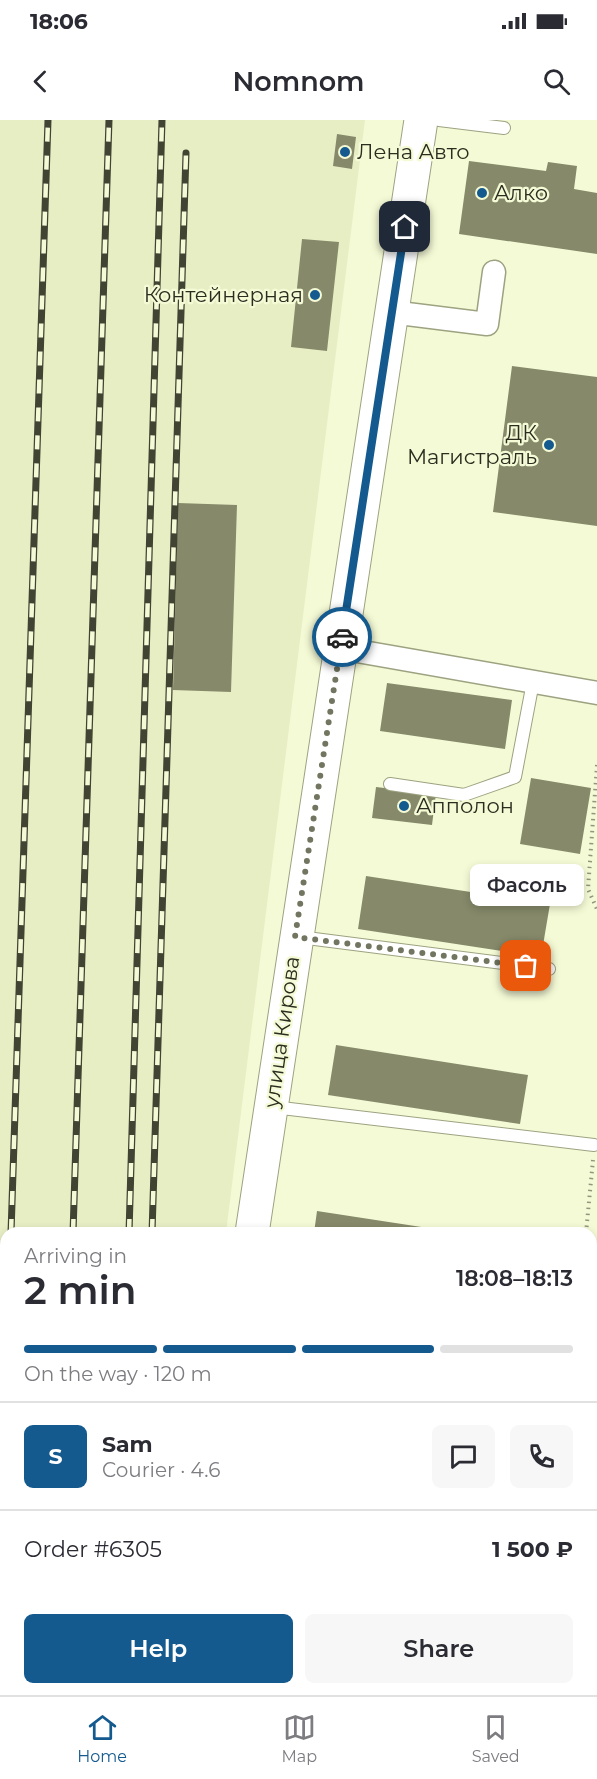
<!DOCTYPE html>
<html lang="en">
<head>
<meta charset="utf-8">
<style>
	body { margin:0; font-family:Montserrat,sans-serif; background:#f7f7f7; color:#2b2b33; height:100vh; display:flex; flex-direction:column; font-size:22px; white-space:nowrap }
	* { box-sizing:border-box; margin:0 }
	p { font-size:20px; color:#7c7c81 }
	.icon { flex:none; width:33px; height:33px; fill:none; stroke:currentColor; stroke-width:2; stroke-linecap:round; stroke-linejoin:round }
	.map { position:relative; flex:1; overflow:hidden }
	.details { position:absolute; left:0px; top:1107px; width:597px; height:468px; display:flex; flex-direction:column; background:#fff; border-radius:18px 18px 0 0; box-shadow:0 3px 9px #0003 }
	.details>* { flex:none }
	.pin { position:absolute; display:grid; place-items:center; width:51px; height:51px; color:#fff; margin:-26px; border-radius:12px; box-shadow:0 3px 9px #0006 }
	.courier { position:absolute; display:grid; place-items:center; width:60px; height:60px; margin:-30px; border:4px solid #145a8e; border-radius:50%; background:#fff; color:#222; box-shadow:0 2px 8px #0007 }
	.bubble { position:absolute; height:42px; border-radius:9px; background:#fff; box-shadow:0 3px 9px #0003; font-size:20px; font-weight:600; line-height:42px; text-align:center }
	.head em { font-style:normal; font-weight:600 }
	.head div { display:flex; flex-direction:column-reverse }
	.head { display:flex; align-items:center; justify-content:space-between; height:102px; padding:0 24px }
	h1 { font-size:39px; font-weight:600; line-height:45px }
	.bar { display:grid; grid-template-columns:repeat(4,1fr); gap:9px 6px; align-content:center; height:72px; padding:0 24px }
	.bar i { height:8px; border-radius:4px; background:#e1e1e2 }
	.bar .active { background:#145a8e }
	.bar p { grid-column:span 4 }
	.line { display:flex; align-items:center; gap:15px; padding:0 24px; border-top:2px solid #e1e1e2 }
	.line div { flex:1 }
	.round { display:grid; place-items:center; flex:none; width:63px; height:63px; border-radius:9px; background:#f7f7f7 }
	.button { display:flex; gap:12px; margin-top:auto; padding:12px 24px }
	.button a { flex:1; height:69px; border-radius:9px; background:#145a8e; color:#fff; font-size:24px; font-weight:600; line-height:69px; text-align:center }
	.button a+a { background:#f7f7f7; color:#2b2b33 }
	.status { display:flex; justify-content:space-between; align-items:center; height:42px; padding:0 30px; background:#fff; direction:ltr }
	.status svg { height:16px; fill:currentColor }
	header { display:flex; justify-content:space-between; align-items:center; height:78px; padding:0 24px; background:#fff; font-size:27px; font-weight:600 }
	.menu { display:flex; justify-content:space-around; align-items:center; height:84px; border-top:2px solid #e1e1e2; background:#fff; font-size:16px; color:#7c7c81 }
	.menu a { display:grid; justify-items:center; gap:3px }
	.menu .active { color:#145a8e }
	.map>svg:first-child { display:block }
	.built { fill:#e8eec4 }
	.building { fill:#868a6a }
	.lines { fill:none; stroke-linecap:round; stroke-linejoin:round }
	.lane-casing { stroke:#9da281; stroke-width:14 }
	.street-casing { stroke:#9da281; stroke-width:25 }
	.secondary-casing { stroke:#9da281; stroke-width:35 }
	.path { stroke:#93967d; stroke-width:4; stroke-dasharray:1.5 4.5; stroke-linecap:butt }
	.lane { stroke:#fff; stroke-width:12 }
	.street { stroke:#fff; stroke-width:22 }
	.secondary { stroke:#fff; stroke-width:33 }
	.rail-casing { stroke:#414333; stroke-width:7 }
	.rail { stroke:#f5fad6; stroke-width:4.5; stroke-dasharray:14; stroke-linecap:butt }
	.done { stroke:#72755f; stroke-width:6; stroke-dasharray:0 10.8 }
	.route { stroke:#145a8e; stroke-width:8 }
	.poi-dot { fill:#145a8e; stroke:#f5fad6; stroke-width:2 }
	.labels { text-anchor:middle; stroke-width:4.5; stroke-linejoin:round; paint-order:stroke }
	.poi-label { font-size:21px; fill:#2b2d1f; stroke:#f5fad6; text-anchor:start }
	.street-label { font-size:21px; fill:#2b2d1f; stroke:#f5fad6 }
</style>
</head>
<body>
<div class="status"><b>18:06</b><svg viewBox="0 0 49 12"><path d="M0 12V9h3v3zM5 12V6h3v6zM10 12V3h3v9zM15 12V0h3v12zM26 1h20v11H26zM47 4h2v5h-2z"/></svg></div>
<header><svg class="icon" aria-label="back" viewBox="0 0 24 24"><path d="M15 5l-7 7 7 7"/></svg>Nomnom<svg class="icon" aria-label="search" viewBox="0 0 24 24"><circle cx="10" cy="10" r="6"/><path d="M15 15l6 6"/></svg></header>
<div class="map">
<svg width="597" height="1575" viewBox="0 0 597 1575">
	<rect width="100%" height="100%" fill="#f5fad6"/>
	<path class="built" d="M0,0H365L226,1113H6V1569H158L156,1575H0Z"/>
	<path class="building" d="M337,14L356,17L352,49L333,46Z
		M469,41L546,51L548,42L577,46L574,69L597,73V134L459,114Z
		M302,119L339,122L327,231L291,227Z
		M512,246L597,257V406L493,392Z
		M178,383L237,385L231,572L173,570Z
		M387,563L512,580L505,629L380,611Z
		M531,658L591,668L580,734L520,724Z
		M376,667L436,674L432,705L372,698Z
		M366,756L550,784L541,837L358,809Z
		M336,925L528,955L520,1004L328,975Z
		M317,1091L454,1112V1113H314Z
		M272,1569H327L326,1575H271Z
		M491,1569H535L534,1575H490Z"/>
	<g class="lines">
		<defs>
			<path id="lane" d="M439,0L504,8
				M390,664L464,675L515,657L533,562
				M299,817L549,849
				M273,987L594,1025
				M591,1366H597
				M591,1451L597,1404
				M591,1461L597,1462
				M344,1575L345,1569
				M443,1575L444,1569"/>
			<path id="street" d="M391,192L487,204L494,152
				M340,528L597,573"/>
			<path id="secondary" d="M252,1113L421,0
				M187,1575L188,1569"/>
		</defs>
		<use href="#lane" class="lane-casing"/>
		<use href="#street" class="street-casing"/>
		<use href="#secondary" class="secondary-casing"/>
		<path class="path" d="M597,645L588,769L597,789
			M586,1113L593,1040"/>
		<use href="#lane" class="lane"/>
		<use href="#street" class="street"/>
		<use href="#secondary" class="secondary"/>
		<defs>
			<path id="rail" d="M11,1113L48,0
				M73,1113L109,0
				M129,1113L162,0
				M152,1113L186,33
				M0,1428L6,1251
				M58,1575V1569
				M117,1575L118,1569"/>
		</defs>
		<use href="#rail" class="rail-casing"/>
		<use href="#rail" class="rail"/>
	</g>
	<g class="lines">
		<path class="done" d="M342,517L295,817L526,846"/>
		<path class="route" d="M342,517L405,107"/>
	</g>
	<g class="poi-dot">
		<circle cx="345" cy="32" r="6"/>
		<circle cx="482" cy="73" r="6"/>
		<circle cx="315" cy="175" r="6"/>
		<circle cx="549" cy="325" r="6"/>
		<circle cx="404" cy="686" r="6"/>
	</g>
	<g class="labels">
		<g class="poi-label">
			<text x="357" y="39">Лена Авто</text>
			<text x="494" y="80">Алко</text>
			<text x="303" y="182" text-anchor="end">Контейнерная</text>
			<text x="537" y="320" text-anchor="end">ДК<tspan x="537" dy="24">Магистраль</tspan></text>
			<text x="416" y="693">Апполон</text>
		</g>
		<g class="street-label">
			<text transform="translate(282 912) rotate(-82)" y="7">улица Кирова</text>
		</g>
	</g>
</svg>
<div class="pin" style="left:526px;top:846px;background:#ea580c"><svg class="icon" aria-label="bag" viewBox="0 0 24 24"><path d="M5 8h14l-1 12H6zM9 8a3 3 0 0 1 6 0"/></svg></div>
<div class="pin" style="left:405px;top:107px;background:#1f2937"><svg class="icon" aria-label="home" viewBox="0 0 24 24"><path d="M3 11l9-7 9 7M6 9v11h12V9"/></svg></div>
<div class="courier" style="left:342px;top:517px"><svg class="icon" aria-label="car" viewBox="0 0 24 24"><path d="M5 17H2v-5l4-1 3-4h7l3 4 3 1v5h-3M9 17h6M6 11h13"/><circle cx="7" cy="17" r="2"/><circle cx="17" cy="17" r="2"/></svg></div>
<div class="bubble" style="left:470px;top:744px;width:114px">Фасоль</div>
<section class="details">
<div class="head"><div><h1>2 min</h1><p>Arriving in</p></div><em>18:08–18:13</em></div>
<div class="bar"><i class="active"></i><i class="active"></i><i class="active"></i><i></i><p>On the way · 120 m</p></div>
<div class="line" style="height:108px"><b class="round" style="background:#145a8e;color:#fff">S</b><div><b>Sam</b><p>Courier · 4.6</p></div><a class="round"><svg class="icon" aria-label="chat" viewBox="0 0 24 24"><path d="M4 5h16v11H9l-5 4z"/></svg></a><a class="round"><svg class="icon" aria-label="phone" viewBox="0 0 24 24"><path d="M5 4h4l2 5-3 2q2 4 5 5l2-3 5 2v4C11 20 4 13 5 4z"/></svg></a></div>
<div class="line" style="height:78px"><div>Order #6305</div><b>1 500 ₽</b></div>
<div class="button"><a>Help</a><a>Share</a></div>
</section>
</div>
<nav class="menu">
<a class="active"><svg class="icon" aria-label="home" viewBox="0 0 24 24"><path d="M3 11l9-7 9 7M6 9v11h12V9"/></svg>Home</a>
<a><svg class="icon" aria-label="map" viewBox="0 0 24 24"><path d="M3 6l6-2 6 2 6-2v14l-6 2-6-2-6 2zM9 4v14M15 6v14"/></svg>Map</a>
<a><svg class="icon" aria-label="saved" viewBox="0 0 24 24"><path d="M7 4h10v16l-5-4-5 4z"/></svg>Saved</a>
</nav>
</body>
</html>
